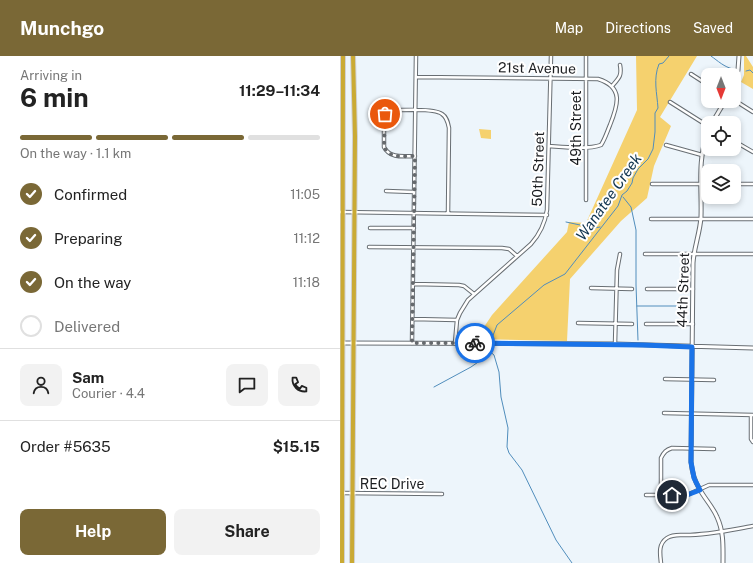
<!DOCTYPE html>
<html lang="en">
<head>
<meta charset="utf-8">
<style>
	body { margin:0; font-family:"Public Sans",sans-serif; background:#f2f2f2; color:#222; height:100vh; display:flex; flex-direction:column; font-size:15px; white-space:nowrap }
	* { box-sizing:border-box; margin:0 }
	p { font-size:13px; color:#767676 }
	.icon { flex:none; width:22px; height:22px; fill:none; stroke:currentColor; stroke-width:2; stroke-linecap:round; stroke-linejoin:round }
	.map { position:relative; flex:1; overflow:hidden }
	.sheet { display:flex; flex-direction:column; background:#fff; width:340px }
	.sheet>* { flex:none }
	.needle { width:26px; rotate:180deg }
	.fabs { position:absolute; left:361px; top:12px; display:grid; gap:8px }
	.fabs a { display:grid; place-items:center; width:40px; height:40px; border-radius:8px; background:#fff; box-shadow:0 2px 6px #0003; font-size:20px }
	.pin { position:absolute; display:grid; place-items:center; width:34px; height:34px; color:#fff; margin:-17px; border:2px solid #fff; border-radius:50%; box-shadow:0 1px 4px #0007 }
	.courier { position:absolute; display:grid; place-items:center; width:40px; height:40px; margin:-20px; border:3px solid #1a73e8; border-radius:50%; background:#fff; color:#222; box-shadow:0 1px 5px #0007 }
	.summary em { font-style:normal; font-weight:700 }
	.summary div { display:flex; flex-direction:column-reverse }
	.summary { display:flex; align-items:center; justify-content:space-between; height:68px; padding:0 20px }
	h1 { font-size:26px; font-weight:700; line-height:30px }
	.bar { display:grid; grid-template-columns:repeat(4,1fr); gap:6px 4px; align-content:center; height:48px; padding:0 20px }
	.bar i { height:5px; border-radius:3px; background:#e0e0e0 }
	.bar .selected { background:#7a6836 }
	.bar p { grid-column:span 4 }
	.line { display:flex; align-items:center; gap:10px; padding:0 20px; border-top:1px solid #e0e0e0 }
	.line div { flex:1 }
	.round { display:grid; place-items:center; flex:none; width:42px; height:42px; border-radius:8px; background:#f2f2f2 }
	ol { padding:0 20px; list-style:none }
	li { display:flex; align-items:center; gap:12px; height:44px }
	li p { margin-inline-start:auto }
	li .icon { padding:4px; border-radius:50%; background:#7a6836; color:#fff; stroke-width:4 }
	li:last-child { color:#767676 }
	li i { width:22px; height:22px; border:2px solid #e0e0e0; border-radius:50% }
	.action { display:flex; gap:8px; margin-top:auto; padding:8px 20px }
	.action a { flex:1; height:46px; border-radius:8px; background:#7a6836; color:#fff; font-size:16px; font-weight:700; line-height:46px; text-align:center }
	.action a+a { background:#f2f2f2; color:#222 }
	header { display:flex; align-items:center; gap:24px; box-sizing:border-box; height:56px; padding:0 20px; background:#7a6836; color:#fff }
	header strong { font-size:19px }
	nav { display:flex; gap:22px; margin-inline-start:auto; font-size:14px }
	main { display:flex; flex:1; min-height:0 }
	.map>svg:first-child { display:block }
	.green { fill:#f5d16e }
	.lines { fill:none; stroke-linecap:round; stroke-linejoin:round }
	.stream { stroke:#508dbc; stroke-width:1 }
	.minor-casing { stroke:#686e73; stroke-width:4.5 }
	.tertiary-casing { stroke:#686e73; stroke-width:5 }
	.trunk-casing { stroke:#d2d2d3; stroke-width:6 }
	.minor { stroke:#fff; stroke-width:2.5 }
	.tertiary { stroke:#fff; stroke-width:3 }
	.trunk { stroke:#caaa34; stroke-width:4 }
	.done { stroke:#65696d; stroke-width:4; stroke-dasharray:0 7.2 }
	.route { stroke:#1a73e8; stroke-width:5 }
	.labels { text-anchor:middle; stroke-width:4; stroke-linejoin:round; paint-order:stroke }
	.street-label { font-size:14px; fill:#1c1e21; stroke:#fff }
	.water-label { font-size:15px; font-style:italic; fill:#113550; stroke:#fff }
</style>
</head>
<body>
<header>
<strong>Munchgo</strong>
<nav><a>Map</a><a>Directions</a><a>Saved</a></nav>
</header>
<main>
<section class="sheet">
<div class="summary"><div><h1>6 min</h1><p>Arriving in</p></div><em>11:29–11:34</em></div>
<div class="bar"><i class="selected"></i><i class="selected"></i><i class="selected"></i><i></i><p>On the way · 1.1 km</p></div>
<ol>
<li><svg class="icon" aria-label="check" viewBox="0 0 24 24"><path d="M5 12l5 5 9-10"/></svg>Confirmed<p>11:05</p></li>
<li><svg class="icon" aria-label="check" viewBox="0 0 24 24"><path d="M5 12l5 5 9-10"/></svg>Preparing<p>11:12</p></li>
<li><svg class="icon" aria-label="check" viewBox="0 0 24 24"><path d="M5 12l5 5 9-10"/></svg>On the way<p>11:18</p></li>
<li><i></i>Delivered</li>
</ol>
<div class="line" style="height:72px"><a class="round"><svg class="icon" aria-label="person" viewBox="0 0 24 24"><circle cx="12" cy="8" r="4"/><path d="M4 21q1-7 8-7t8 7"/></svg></a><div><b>Sam</b><p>Courier · 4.4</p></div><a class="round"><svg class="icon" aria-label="chat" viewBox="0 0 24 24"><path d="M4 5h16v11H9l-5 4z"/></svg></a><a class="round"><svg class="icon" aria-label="phone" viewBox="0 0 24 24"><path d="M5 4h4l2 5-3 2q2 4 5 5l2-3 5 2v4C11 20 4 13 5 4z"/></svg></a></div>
<div class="line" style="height:52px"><div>Order #5635</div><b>$15.15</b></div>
<div class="action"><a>Help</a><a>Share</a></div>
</section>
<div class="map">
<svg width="413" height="507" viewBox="0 0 413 507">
	<rect width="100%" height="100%" fill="#edf5fb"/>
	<path class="green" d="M296,0H357L320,61L331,70L314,110L307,142L281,165L230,223L227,285L136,283L152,259L227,176L229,166L246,167L297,54Z
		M404,0H406L413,11V33L401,26L404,19Z
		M139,73L151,74V83L141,82Z"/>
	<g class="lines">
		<path class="stream" d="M371,0C378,5 384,11 393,13
			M406,15L410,14L413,17
			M283,141L291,151L296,174V229L298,284
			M226,166L254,172L260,171
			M297,250H343
			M152,282L157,269L204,229L225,218L278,150L282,139L287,135L292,127L293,122L298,113L308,103L313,93L315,76V57L318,52C317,37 313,23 319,8L323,7L329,0
			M94,331L131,311L144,302L148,294L154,299L159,316L161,341L168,372L167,391L169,397L182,414L216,484L232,507"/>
		<defs>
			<path id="minor" d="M351,18L368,29
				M76,21L258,23C284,31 278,49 270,69C267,76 265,83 261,89C248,94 223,91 209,90
				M272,30C279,22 282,20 280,9
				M394,44L413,56
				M330,46L368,70
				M46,51L48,55
				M394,85L413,96
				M326,89L362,99
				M75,100C64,100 50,103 44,91V62L45,58L48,55C59,54 94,52 102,58C107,61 108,67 109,72L108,157
				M312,128H368
				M394,128H413
				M46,135L74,136
				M246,144V0
				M0,156L207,159
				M311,163H413
				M30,172H74
				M29,191L162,192L169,193L177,200
				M305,198H413
				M73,228L119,229L124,230L134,238
				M251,232L292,233
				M307,233H353
				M73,263L117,264
				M238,267L292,268
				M306,268H353
				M72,287L76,0
				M115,287L117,264L120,257L128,244L191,188C200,178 205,167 207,154L211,0
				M275,288L277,214L280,198
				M325,323L374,324
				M324,357L413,359
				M411,359V383L413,386
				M2,437L102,438
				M306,439H347L369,429H413
				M321,439V402C324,396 326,394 332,392L374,393
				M321,507C320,498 318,488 327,482C333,478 339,479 345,479C369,479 390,474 413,470"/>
			<path id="tertiary" d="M394,30L398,14L399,0
				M372,67L385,45
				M368,76C357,103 362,133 361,161C360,177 354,191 353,207L351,406C352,415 354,424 359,432C364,442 373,451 377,461C384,476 383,491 383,507
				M3,287L275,288L413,292"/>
			<path id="trunk" d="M2,507L3,0
				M12,507L15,80L13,0"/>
		</defs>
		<use href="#minor" class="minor-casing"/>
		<use href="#tertiary" class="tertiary-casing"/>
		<use href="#trunk" class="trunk-casing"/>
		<use href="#minor" class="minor"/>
		<use href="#tertiary" class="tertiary"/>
		<use href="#trunk" class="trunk"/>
	</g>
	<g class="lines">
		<path class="done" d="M45,58L44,91C50,103 64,100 75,100L72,287H135"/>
		<path class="route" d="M135,287L303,289L352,291L351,406L354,422L360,434L347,439H332"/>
	</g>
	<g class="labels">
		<g class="street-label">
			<text transform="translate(197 12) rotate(1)" y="5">21st Avenue</text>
			<text transform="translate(236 72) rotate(-90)" y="5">49th Street</text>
			<text transform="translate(198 113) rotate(-88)" y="5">50th Street</text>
			<text transform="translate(343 234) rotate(-88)" y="5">44th Street</text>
			<text x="52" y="433">REC Drive</text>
		</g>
		<g class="water-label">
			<text transform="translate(269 141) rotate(-55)" y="5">Wanatee Creek</text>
		</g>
	</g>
</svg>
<div class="fabs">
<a><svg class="needle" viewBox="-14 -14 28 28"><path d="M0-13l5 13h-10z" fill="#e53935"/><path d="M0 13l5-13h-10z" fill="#767676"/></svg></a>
<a><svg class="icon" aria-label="locate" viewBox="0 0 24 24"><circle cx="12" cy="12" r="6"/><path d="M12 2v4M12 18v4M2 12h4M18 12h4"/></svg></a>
<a><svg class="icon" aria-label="layers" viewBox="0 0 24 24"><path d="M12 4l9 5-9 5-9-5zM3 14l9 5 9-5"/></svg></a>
</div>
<div class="pin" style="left:45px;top:58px;background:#ea580c"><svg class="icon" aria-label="bag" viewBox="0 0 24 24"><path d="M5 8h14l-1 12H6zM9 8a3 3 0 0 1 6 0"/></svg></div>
<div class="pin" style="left:332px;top:439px;background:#1f2937"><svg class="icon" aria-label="home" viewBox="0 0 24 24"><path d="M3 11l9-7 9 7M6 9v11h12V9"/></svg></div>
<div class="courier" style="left:135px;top:287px"><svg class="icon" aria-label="bike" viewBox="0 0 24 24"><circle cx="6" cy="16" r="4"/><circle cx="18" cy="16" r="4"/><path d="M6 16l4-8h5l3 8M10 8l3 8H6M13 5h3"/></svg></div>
</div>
</main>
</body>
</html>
